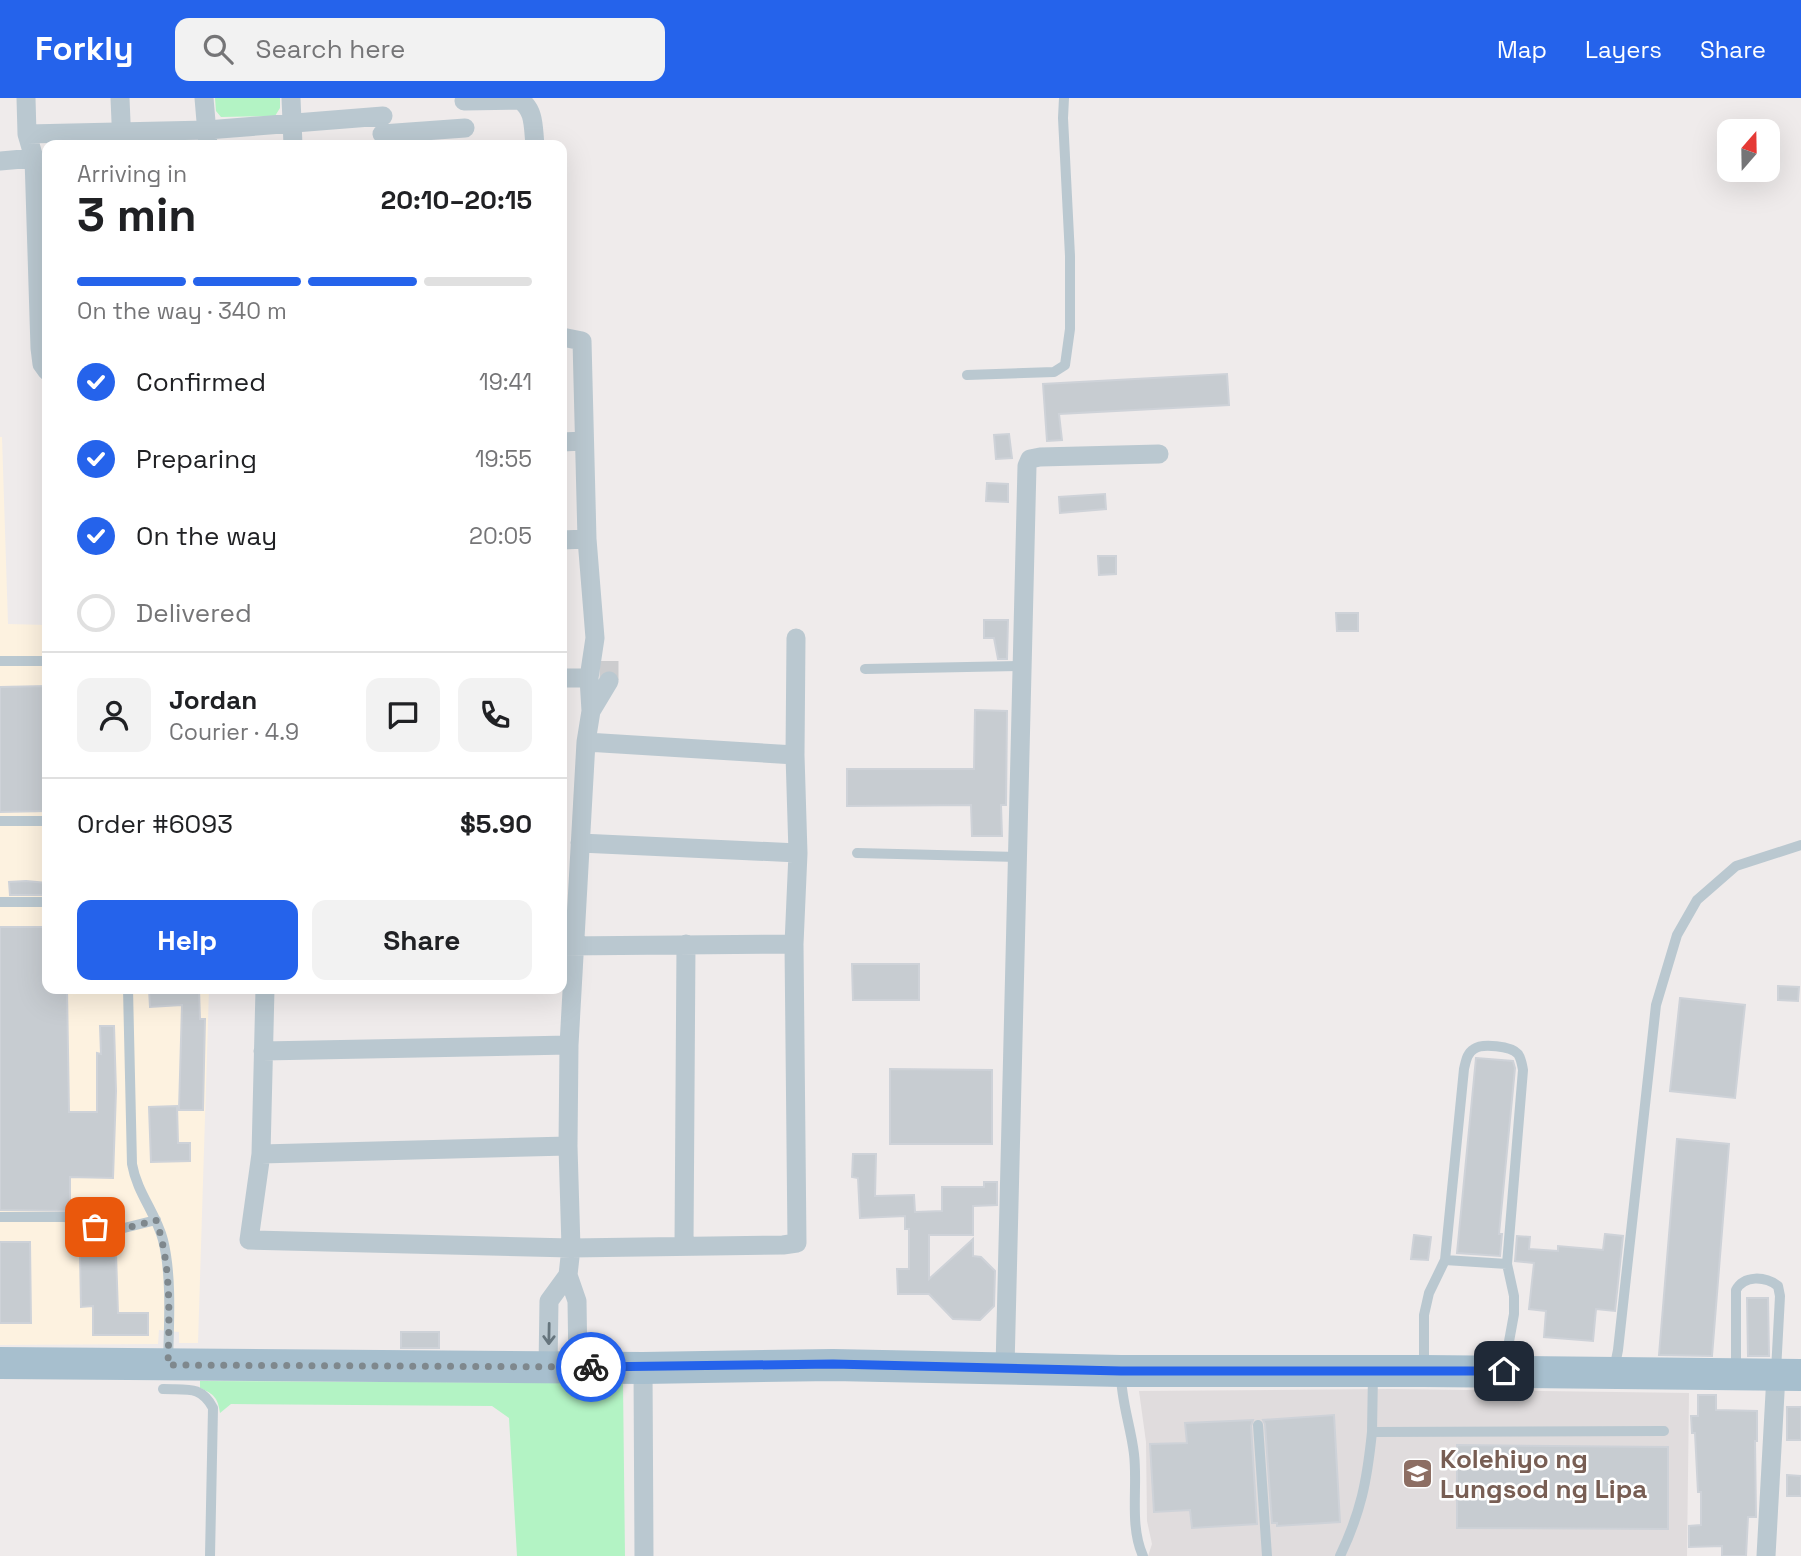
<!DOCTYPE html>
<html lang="en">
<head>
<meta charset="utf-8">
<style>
	body { margin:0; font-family:"Space Grotesk",sans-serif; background:#f2f2f2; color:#202124; height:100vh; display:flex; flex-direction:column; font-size:26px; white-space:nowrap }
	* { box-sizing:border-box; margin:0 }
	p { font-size:23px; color:#757577 }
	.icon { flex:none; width:38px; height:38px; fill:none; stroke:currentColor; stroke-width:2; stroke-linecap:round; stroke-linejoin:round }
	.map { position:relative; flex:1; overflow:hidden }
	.panel { position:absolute; left:42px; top:42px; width:525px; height:854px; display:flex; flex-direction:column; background:#fff; border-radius:14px; box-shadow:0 7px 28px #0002 }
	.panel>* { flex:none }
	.needle { width:46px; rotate:20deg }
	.fabs { position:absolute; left:1717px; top:21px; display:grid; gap:14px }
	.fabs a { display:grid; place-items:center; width:63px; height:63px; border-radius:14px; background:#fff; box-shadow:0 7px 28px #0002; font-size:35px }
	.pin { position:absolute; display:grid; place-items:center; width:60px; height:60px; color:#fff; margin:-30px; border-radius:14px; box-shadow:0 4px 10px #0006 }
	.courier { position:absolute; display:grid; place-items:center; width:70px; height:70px; margin:-35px; border:5px solid #2563eb; border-radius:50%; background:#fff; color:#222; box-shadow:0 2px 9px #0007 }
	.head em { font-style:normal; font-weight:700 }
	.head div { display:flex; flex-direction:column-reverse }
	.head { display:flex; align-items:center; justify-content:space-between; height:119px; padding:0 35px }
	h1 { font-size:46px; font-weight:700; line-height:52px }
	.bar { display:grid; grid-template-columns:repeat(4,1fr); gap:10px 7px; align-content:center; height:84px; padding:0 35px }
	.bar i { height:9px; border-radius:5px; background:#e0e0e0 }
	.bar .selected { background:#2563eb }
	.bar p { grid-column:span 4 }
	.line { display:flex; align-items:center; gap:18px; padding:0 35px; border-top:2px solid #e0e0e0 }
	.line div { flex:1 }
	.round { display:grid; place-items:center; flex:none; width:74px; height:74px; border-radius:14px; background:#f2f2f2 }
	ol { padding:0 35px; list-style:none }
	li { display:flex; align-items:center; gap:21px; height:77px }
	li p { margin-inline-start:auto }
	li .icon { padding:7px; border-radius:50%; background:#2563eb; color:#fff; stroke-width:4 }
	li:last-child { color:#757577 }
	li i { width:38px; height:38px; border:4px solid #e0e0e0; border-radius:50% }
	.primary-button { display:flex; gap:14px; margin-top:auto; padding:14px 35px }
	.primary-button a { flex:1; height:80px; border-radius:14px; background:#2563eb; color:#fff; font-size:28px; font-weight:700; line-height:80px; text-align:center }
	.primary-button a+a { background:#f2f2f2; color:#202124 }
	header { display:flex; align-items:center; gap:42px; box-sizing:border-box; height:98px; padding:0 35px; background:#2563eb; color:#fff }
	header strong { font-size:33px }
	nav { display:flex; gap:38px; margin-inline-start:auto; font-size:24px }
	.search { width:490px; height:63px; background:#f2f2f2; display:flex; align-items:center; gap:18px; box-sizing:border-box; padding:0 24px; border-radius:14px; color:#757577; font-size:26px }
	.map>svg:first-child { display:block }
	.commercial { fill:#fdf2e0 }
	.education { fill:#e0dcdd }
	.green { fill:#b3f3c4 }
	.building { fill:#c7ccd1; stroke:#ced2d8; stroke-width:2 }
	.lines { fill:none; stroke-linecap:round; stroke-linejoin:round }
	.minor-tunnel { stroke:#ccccce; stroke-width:19; stroke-dasharray:19 10; stroke-linecap:butt }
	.service { stroke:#bac8d0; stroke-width:10 }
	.minor { stroke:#bac8d0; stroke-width:19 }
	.primary { stroke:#a7bfce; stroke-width:32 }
	.oneway { stroke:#66757d }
	.done { stroke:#7f888d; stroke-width:7; stroke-dasharray:0 12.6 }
	.route { stroke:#2563eb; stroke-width:9 }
	.labels { text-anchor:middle; stroke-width:5; stroke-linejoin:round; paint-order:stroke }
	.education-label { font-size:26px; font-weight:bold; fill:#785e54; stroke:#fff; text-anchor:start }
</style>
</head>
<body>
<header>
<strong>Forkly</strong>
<div class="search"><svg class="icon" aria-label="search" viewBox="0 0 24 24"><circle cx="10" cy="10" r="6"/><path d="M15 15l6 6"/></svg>Search here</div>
<nav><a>Map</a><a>Layers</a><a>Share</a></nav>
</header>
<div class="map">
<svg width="1801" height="1458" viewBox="0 0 1801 1458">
	<rect width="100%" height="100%" fill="#efebeb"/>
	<path class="commercial" d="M0,339H2L8,526L47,527V891H209L198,1245H179V1234L159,1232L158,1246L0,1247Z"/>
	<path class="education" d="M1390,1291L1689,1295L1687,1458H1148L1152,1446L1147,1423L1146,1344L1139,1293Z"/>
	<path class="green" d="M215,0H280V10L275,18L221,19L216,13Z
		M200,1283L623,1285L625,1458H517L509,1320L492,1308L231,1306L220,1315C218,1300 214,1296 200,1290Z"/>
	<path class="building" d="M1227,276L1229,307L1059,316L1062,342L1047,343L1043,286Z
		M1009,336L1012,360L996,361L994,337Z
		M987,385L1008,386V404L986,403Z
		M1105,396L1106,411L1060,415L1059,399Z
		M1098,458H1116V476L1099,477Z
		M1336,515H1358V533H1337Z
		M984,522H1008L1007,561H998L994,540H984Z
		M47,588V713L0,714V589Z
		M975,612L1007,613L1006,707H1001L1002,738H972L971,707L847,708V671H974Z
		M26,783L47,785V797H10L9,784Z
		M0,829H47V891H67L69,1014H97V955L101,956L100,928H114L116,993L113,1080L70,1079V1113L0,1112Z
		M852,866H919V902H853Z
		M1778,888L1799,889L1798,903L1778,902Z
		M149,891H199L200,921H205L203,1012H179L182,907L150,909Z
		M1680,900L1745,907L1735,1000L1670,993Z
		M1476,960L1513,963L1515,970L1499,1136H1502L1500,1158L1457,1155Z
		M890,971L992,972V1046H890Z
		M177,1008L178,1045H190V1063L151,1064L149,1009Z
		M1677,1041L1729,1046L1712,1258L1659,1257Z
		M853,1056H876L875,1098L914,1097L915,1114L942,1113V1089H984V1084H997V1107L973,1108V1137H929V1181L973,1141V1158L981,1159L995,1173L994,1208L980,1222L953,1221L929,1196H898L897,1171H909V1131H905V1118L860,1120L858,1080L852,1079Z
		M1605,1136L1623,1138L1615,1213L1596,1211L1593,1243L1544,1239L1546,1213L1529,1211L1534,1165L1515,1163L1517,1138L1530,1139L1529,1151L1558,1153V1148L1603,1152Z
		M1414,1137L1431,1139L1428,1162L1411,1161Z
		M0,1144H30L31,1225H0Z
		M116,1156L118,1215H148V1237H93V1208L81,1209L80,1157Z
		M1747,1200H1768L1769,1258H1748Z
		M401,1234H439V1250H401Z
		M1698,1297H1716V1312L1757,1313V1343H1755L1756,1419H1748L1746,1458H1722V1448L1689,1449V1428L1701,1427V1394H1698L1695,1335H1692L1691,1318H1698Z
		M1787,1309H1801V1342H1787Z
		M1334,1317L1340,1424L1277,1428V1425H1272L1265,1326L1263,1322Z
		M1253,1322L1251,1328L1257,1426L1192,1430L1190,1412L1154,1414L1150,1346L1187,1345L1185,1325Z
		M1457,1347L1668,1349V1431L1457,1430Z
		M1787,1377L1801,1378V1398H1787Z"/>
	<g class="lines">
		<path class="minor-tunnel" d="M609,563V583"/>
		<path class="service" d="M967,277L1054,274L1065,267L1070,231V158L1063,20L1064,0
			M0,563H47
			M865,571L1023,568
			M0,723H47
			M857,755L1019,759
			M0,804H47
			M128,891L132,1066C137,1095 156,1115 163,1142C172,1178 169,1226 168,1263
			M0,1119H65L95,1129L120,1131L156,1122
			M1445,1162L1507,1166
			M1424,1269V1217L1429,1195L1445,1162L1464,971C1466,963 1467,955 1474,951C1482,945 1511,948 1518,956C1521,960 1522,966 1523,972L1507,1166L1514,1198V1216L1504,1271
			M1614,1272L1618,1252L1656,907L1677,837L1697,802L1736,768L1801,747
			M1736,1274V1192C1744,1177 1765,1178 1778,1188L1780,1198L1776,1273
			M1121,1276C1121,1303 1131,1329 1134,1356C1138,1389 1129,1427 1143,1458
			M163,1291C187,1292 201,1287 213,1310L210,1458
			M1258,1327L1267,1458
			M1372,1334L1373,1275
			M1340,1458C1361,1414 1367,1383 1372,1334L1664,1333"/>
		<path class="minor" d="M26,0L27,36L34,60L40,250L42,266L47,273
			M120,0L122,47
			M204,0L208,47
			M291,0L293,47
			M464,3L520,2C535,12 533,30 535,47
			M27,36L207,32L383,18
			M382,36L465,30
			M0,63L34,60
			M562,239L582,243L587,441L595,540L589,580L591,613L586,644L569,947L568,1048L571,1150L568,1177L577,1203L578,1269
			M562,344L584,343
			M562,442L587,441
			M562,580H589
			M591,613L609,583
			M586,644L795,657
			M580,745L798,755
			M563,848L794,846
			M265,891L261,1056L249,1142L571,1150L783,1147L797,1145L794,846L798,755L795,657L796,540
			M263,953L569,947
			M261,1056L568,1048
			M684,1147L686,846
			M548,1269L549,1203L568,1177
			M643,1270L644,1458
			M1005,1270L1027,368L1030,361L1040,359L1159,356
			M1766,1458L1776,1277"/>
		<path class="primary" d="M0,1265L643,1270L833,1267L1121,1273H1424L1801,1277"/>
	</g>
	<defs><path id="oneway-shaft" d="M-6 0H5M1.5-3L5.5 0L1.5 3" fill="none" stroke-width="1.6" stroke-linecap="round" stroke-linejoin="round" transform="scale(1.75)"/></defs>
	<use class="oneway" href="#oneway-shaft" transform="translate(549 1236) rotate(91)"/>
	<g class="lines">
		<path class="done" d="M95,1129L120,1132L156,1122C172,1168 169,1219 168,1267L591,1269"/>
		<path class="route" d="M591,1269L833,1266L1121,1273H1504"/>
	</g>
	<defs>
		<symbol id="university-square" viewBox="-11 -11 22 22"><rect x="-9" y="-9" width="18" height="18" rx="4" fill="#8d6e63" stroke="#fff"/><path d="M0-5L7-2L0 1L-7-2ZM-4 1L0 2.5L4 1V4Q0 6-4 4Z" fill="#fff"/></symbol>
	</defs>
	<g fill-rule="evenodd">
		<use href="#university-square" x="1400" y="1358" width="35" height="35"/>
	</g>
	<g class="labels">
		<g class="education-label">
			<text x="1440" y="1370">Kolehiyo ng<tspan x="1440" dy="30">Lungsod ng Lipa</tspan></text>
		</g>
	</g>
</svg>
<div class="fabs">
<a><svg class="needle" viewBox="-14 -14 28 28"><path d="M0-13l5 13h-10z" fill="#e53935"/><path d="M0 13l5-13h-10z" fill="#757577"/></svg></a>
</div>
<div class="pin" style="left:95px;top:1129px;background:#ea580c"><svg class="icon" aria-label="bag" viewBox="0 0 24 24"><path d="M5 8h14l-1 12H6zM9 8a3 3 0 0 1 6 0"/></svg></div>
<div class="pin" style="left:1504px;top:1273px;background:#1f2937"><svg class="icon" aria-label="home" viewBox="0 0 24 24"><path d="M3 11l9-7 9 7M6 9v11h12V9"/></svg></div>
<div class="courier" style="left:591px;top:1269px"><svg class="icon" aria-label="bike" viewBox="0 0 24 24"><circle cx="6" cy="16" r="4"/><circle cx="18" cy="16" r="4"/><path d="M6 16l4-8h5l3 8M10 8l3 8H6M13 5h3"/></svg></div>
<section class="panel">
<div class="head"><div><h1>3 min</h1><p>Arriving in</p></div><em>20:10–20:15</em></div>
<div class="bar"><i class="selected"></i><i class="selected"></i><i class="selected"></i><i></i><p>On the way · 340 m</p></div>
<ol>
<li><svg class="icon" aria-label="check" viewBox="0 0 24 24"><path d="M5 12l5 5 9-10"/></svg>Confirmed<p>19:41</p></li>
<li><svg class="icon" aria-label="check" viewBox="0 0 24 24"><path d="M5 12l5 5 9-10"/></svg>Preparing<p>19:55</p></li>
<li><svg class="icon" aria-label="check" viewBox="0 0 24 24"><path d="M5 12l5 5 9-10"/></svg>On the way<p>20:05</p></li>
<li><i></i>Delivered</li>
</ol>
<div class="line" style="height:126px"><a class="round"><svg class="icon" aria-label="person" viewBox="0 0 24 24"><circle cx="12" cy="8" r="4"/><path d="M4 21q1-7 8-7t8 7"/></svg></a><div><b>Jordan</b><p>Courier · 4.9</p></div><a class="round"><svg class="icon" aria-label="chat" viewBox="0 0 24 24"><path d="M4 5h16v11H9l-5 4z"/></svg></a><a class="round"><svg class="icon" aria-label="phone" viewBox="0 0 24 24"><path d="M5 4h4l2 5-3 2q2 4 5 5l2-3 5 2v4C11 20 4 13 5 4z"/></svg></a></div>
<div class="line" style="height:91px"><div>Order #6093</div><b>$5.90</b></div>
<div class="primary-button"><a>Help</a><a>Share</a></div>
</section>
</div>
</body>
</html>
